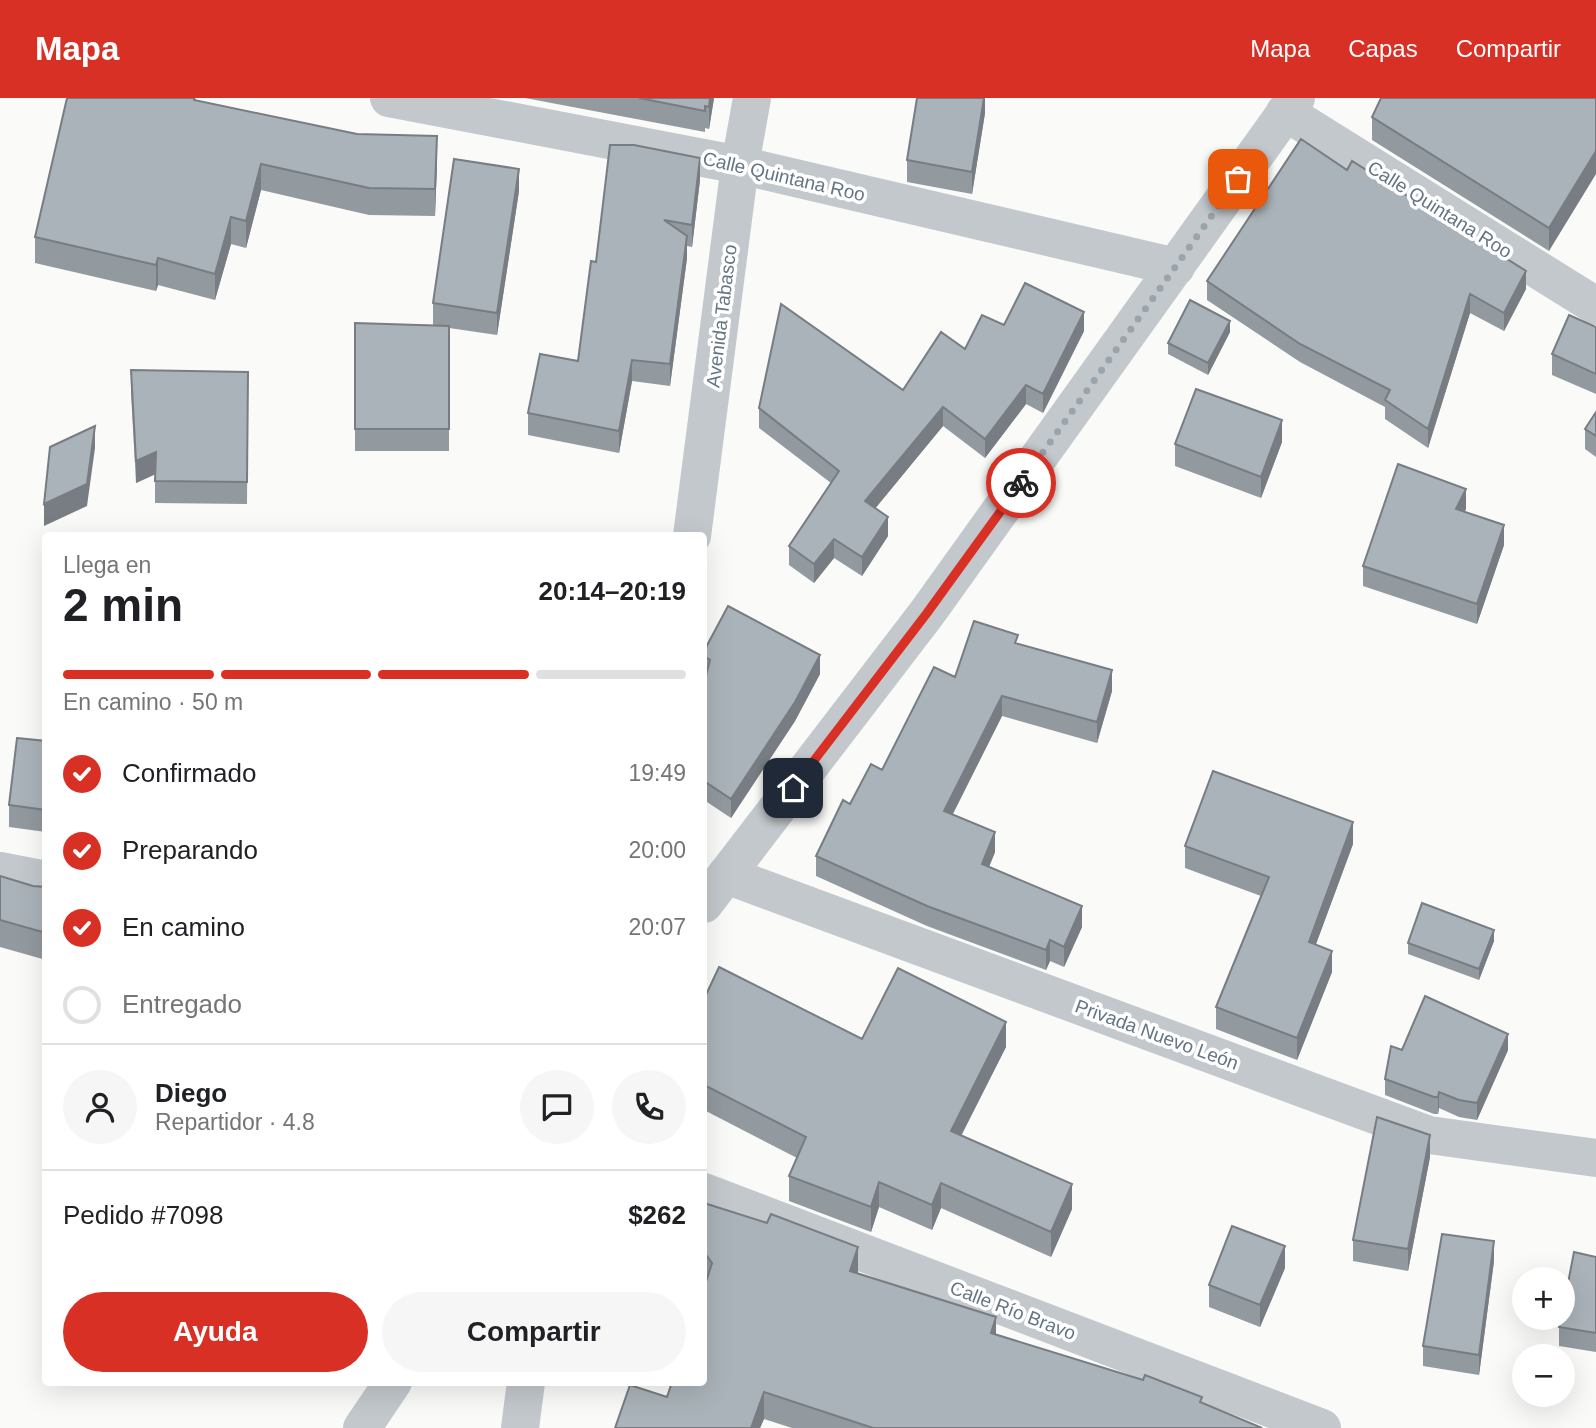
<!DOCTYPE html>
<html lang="es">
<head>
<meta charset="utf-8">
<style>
	body { margin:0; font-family:Arial,sans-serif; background:#f6f6f6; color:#202124; height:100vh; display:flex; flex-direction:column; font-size:26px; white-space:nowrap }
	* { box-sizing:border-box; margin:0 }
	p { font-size:23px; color:#757577 }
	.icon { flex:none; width:38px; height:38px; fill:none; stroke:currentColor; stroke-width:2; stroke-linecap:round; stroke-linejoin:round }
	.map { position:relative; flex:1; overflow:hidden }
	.side { position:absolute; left:42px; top:434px; width:665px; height:854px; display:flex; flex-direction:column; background:#fff; border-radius:7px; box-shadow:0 7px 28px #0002 }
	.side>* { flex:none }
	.controls { position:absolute; left:1512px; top:1169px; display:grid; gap:14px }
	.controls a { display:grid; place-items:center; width:63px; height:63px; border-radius:50%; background:#fff; box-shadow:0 7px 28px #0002; font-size:35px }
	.pin { position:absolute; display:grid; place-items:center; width:60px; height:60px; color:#fff; margin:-30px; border-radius:14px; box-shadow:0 4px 10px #0006 }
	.courier { position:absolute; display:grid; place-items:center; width:70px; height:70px; margin:-35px; border:5px solid #d93025; border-radius:50%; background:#fff; color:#222; box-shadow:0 2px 9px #0007 }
	.head em { font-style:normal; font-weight:800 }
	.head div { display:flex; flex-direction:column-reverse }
	.head { display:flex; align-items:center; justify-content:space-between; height:119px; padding:0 21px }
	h1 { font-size:46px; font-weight:800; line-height:52px }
	.bar { display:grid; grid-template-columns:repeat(4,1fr); gap:10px 7px; align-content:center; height:84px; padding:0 21px }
	.bar i { height:9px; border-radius:5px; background:#e0e0e0 }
	.bar .selected { background:#d93025 }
	.bar p { grid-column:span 4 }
	.line { display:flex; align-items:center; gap:18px; padding:0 21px; border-top:2px solid #e0e0e0 }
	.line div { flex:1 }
	.round { display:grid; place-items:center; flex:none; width:74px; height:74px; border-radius:37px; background:#f6f6f6 }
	ol { padding:0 21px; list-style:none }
	li { display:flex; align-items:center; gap:21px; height:77px }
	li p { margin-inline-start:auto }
	li .icon { padding:7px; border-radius:50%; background:#d93025; color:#fff; stroke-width:4 }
	li:last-child { color:#757577 }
	li i { width:38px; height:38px; border:4px solid #e0e0e0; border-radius:50% }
	.button { display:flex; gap:14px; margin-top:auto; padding:14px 21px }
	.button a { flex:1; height:80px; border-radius:42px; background:#d93025; color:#fff; font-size:28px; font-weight:800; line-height:80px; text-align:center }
	.button a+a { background:#f6f6f6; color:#202124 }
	header { display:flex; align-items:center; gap:42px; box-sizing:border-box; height:98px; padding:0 35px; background:#d93025; color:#fff }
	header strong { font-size:33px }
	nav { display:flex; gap:38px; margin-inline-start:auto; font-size:24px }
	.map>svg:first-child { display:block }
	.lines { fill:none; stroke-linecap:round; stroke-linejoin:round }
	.minor { stroke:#c3c8cc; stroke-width:38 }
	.tertiary { stroke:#c3c8cc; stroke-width:38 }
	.wall { fill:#929a9f }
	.shaded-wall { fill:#777d82 }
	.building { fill:#aab3b9; stroke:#777d82; stroke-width:2 }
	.done { stroke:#99a4ac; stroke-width:7; stroke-dasharray:0 12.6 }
	.route { stroke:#d93025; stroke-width:9 }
	.labels { text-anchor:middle; stroke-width:7; stroke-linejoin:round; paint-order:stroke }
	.street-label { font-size:19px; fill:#657683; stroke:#fff }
</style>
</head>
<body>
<header>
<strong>Mapa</strong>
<nav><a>Mapa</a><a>Capas</a><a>Compartir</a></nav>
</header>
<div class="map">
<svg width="1596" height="1330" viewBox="0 0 1596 1330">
	<rect width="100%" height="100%" fill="#fafaf8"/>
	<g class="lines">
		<path class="minor" d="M389,0L740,67L1176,169
			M1285,14L1596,208
			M692,438L740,67L752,0
			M0,773L46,782
			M726,777L1429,1037L1596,1060
			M704,1094L1322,1330
			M520,1330L526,1284"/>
		<path class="tertiary" d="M704,806L927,515L1296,0
			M362,1330L393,1284"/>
	</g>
	<path class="wall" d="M196,0V2L437,65L435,118L369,117L261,92L246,150L231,146L215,202L158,187L156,193L35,165V139Z
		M525,0H714L709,31L705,30V34Z
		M985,0V15L972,96L907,84V62Z
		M1596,0L1549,153L1372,42V19Z
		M700,82L692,149L687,148V160L670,288L632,283L619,355L528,337V315L578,263L596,164Z
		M519,93L497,237L449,230V353H355V225L433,227V205Z
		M1207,183L1526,191L1504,233L1470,215L1428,350L1385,321V309L1300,264L1207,202Z
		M1004,227L1084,233L1043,315L1026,306L985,360L943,328L875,410L888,438L862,478L834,460L814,485L789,467V448L831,385L759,330V310L903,292L965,251Z
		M1596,229V296L1552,277V256Z
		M1230,234L1208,277L1168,256V245Z
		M131,272L248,274L247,406L155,405V376L136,385L131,294Z
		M1596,314V359L1585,351V331Z
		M1282,344L1261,400L1175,368V346Z
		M1466,411L1464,414L1504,447L1477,526L1363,488V468Z
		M1018,546L1112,593L1097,645L1002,618L953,716L995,754L989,769L1082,829L1064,869L1050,863L1046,872L927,828L816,778V758L850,706L882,672L955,579Z
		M704,553L820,576L795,623L731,720L704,702V585L705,578H704Z
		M46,643V734L9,729V707Z
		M1353,746L1316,846L1332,874L1297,962L1216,931V909L1261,798L1185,770V748Z
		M0,778L33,788L46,789V862L0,849Z
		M1494,843L1479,882L1408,856V845Z
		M704,901L862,941L1006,949L961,1037L1072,1111L1051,1159L941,1110L932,1132L879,1109L871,1134L789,1103V1078L797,1060L704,1012Z
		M1402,952H1508L1477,1022L1459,1019L1439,1010L1438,1016H1434L1385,997V981Z
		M1430,1059L1408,1173L1353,1163V1142Z
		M704,1105L996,1237L1202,1305L1262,1330H792L764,1321L760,1330H615L667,1299L706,1184L704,1181Z
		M1596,1159V1254L1559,1248V1229Z
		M1494,1163L1479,1277L1423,1268V1248Z
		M1285,1170L1260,1229L1209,1209V1187Z"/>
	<path class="shaded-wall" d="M710,0H714L709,31V9Z
		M984,0H985V15L972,96V74Z
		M437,38V65L435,118V91Z
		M1596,53V76L1549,153V130Z
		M700,60V82L692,149V127Z
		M261,66V92L246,150V123Z
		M519,71V93L497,237V215Z
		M231,119V146L215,202V176Z
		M687,138V160L670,288V266Z
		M158,160V187L156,193V167Z
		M1526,173V191L1504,233V215Z
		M1470,196V215L1428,350V331Z
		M1084,214V233L1043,315V296Z
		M1230,223V234L1208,277V265Z
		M632,262V283L619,355V333Z
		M1026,287V306L985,360V341Z
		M943,309V328L865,423V403Z
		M1282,322V344L1261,400V379Z
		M95,328V350L87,408L44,428V406Z
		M156,354V376L136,385V363Z
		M1466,391V411L1456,431V411Z
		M888,419V438L862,478V459Z
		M1504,427V447L1477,526V506Z
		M834,441V460L814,485V466Z
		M820,557V576L795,623L731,720V701Z
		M1112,572V593L1097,645V624Z
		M1002,598V618L944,733V713Z
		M1353,724V746L1309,865V844Z
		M995,734V754L982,786V766Z
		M1082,808V829L1064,869V849Z
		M1494,832V843L1479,882V871Z
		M1050,842V863L1046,872V852Z
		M1332,853V874L1297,962V940Z
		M1006,924V949L951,1058V1033Z
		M1508,936V952L1477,1022V1005Z
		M1439,994V1010L1438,1016V999Z
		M1430,1037V1059L1408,1173V1151Z
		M879,1084V1109L871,1134V1109Z
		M941,1085V1110L932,1132V1107Z
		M1072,1086V1111L1051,1159V1134Z
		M1494,1143V1163L1479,1277V1257Z
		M1285,1148V1170L1260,1229V1207Z
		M858,1149V1176L850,1173Z
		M996,1219V1246L991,1235Z
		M764,1294V1321L760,1330H751Z"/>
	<path class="building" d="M67,0H194V2L357,36L437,38L435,91L369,90L261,66L246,123L231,119L215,176L158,160L156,167L35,139Z
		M639,0H710L709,9L705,8V13Z
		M917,0H984L972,74L907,62Z
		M1381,0H1596V53L1549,130L1372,19Z
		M1301,41L1347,72L1352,63L1526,173L1504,215L1470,196L1428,331L1385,302L1390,292L1300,246L1207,183Z
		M610,47H634L700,60L692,127L664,122L687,138L670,266L632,262L619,333L528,315L540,256L578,263L591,163L596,164Z
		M454,61L519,71L497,215L433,205Z
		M1025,185L1084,214L1043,296L1026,287L985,341L943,309L865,403L888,419L862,459L834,441L814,466L789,448L839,373L759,310L781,206L903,292L941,234L965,251L982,217L1004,227Z
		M1190,202L1230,223L1208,265L1168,245Z
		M1569,217L1596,229V276L1552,256Z
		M355,225L449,228V331H355Z
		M131,272L248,274L247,384L155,383L156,354L136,363Z
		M1196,291L1282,322L1261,379L1175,346Z
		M1596,314V338L1585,331Z
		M95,328L87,386L44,406L50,349Z
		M1398,366L1466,391L1456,411L1504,427L1477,506L1363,468Z
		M728,508L820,557L795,604L731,701L704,683V585L710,562L704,558V553Z
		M974,523L1018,537L1015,545L1112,572L1097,624L1002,598L944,713L995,734L982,766L1082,808L1064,849L1050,842L1046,852L927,808L816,758L843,702L850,706L871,666L882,672L934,569L955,579Z
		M17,640L46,643V712L9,707Z
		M1213,673L1353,724L1309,844L1332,853L1297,940L1216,909L1269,779L1185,748Z
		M0,778L33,788L46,789V835L0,822Z
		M1422,805L1494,832L1479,871L1408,845Z
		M719,869L862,941L898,870L1006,924L951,1033L1072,1086L1051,1134L941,1085L932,1107L879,1084L871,1109L789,1078L806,1039L704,987V901Z
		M1425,898L1508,936L1477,1005L1459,1002L1439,994L1438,999H1434L1385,981L1391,948L1402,952Z
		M1377,1019L1430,1037L1408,1151L1353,1142Z
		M704,1105L767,1125L771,1116L858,1149L850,1173L996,1219L991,1235L1143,1282L1145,1277L1202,1299L1200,1304L1262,1330H873L764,1294L751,1330H615L630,1287L667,1299L672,1284H704V1190L712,1165L704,1154Z
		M1232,1128L1285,1148L1260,1207L1209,1187Z
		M1442,1136L1494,1143L1479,1257L1423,1248Z
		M1574,1154L1596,1159V1235L1559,1229L1561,1220H1563V1211Z"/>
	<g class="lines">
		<path class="done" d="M1021,385L1238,81"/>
		<path class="route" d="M793,690L927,515L1021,385"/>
	</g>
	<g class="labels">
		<g class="street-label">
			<text transform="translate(784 78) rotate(13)" y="7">Calle Quintana Roo</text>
			<text transform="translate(1440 111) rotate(32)" y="7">Calle Quintana Roo</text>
			<text transform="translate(721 218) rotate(-83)" y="7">Avenida Tabasco</text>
			<text transform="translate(1157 936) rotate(20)" y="7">Privada Nuevo León</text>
			<text transform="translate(1013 1212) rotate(21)" y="7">Calle Río Bravo</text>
		</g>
	</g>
</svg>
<div class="controls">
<a>+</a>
<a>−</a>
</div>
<div class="pin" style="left:1238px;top:81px;background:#ea580c"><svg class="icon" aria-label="bag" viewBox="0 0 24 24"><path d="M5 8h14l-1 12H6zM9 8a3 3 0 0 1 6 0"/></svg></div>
<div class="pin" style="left:793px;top:690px;background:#1f2937"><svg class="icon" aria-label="home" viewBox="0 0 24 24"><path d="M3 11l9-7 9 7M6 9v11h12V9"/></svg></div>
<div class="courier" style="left:1021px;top:385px"><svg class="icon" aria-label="bike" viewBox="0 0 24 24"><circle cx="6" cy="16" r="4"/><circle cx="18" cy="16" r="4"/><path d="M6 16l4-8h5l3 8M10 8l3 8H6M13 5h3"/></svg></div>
<section class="side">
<div class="head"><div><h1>2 min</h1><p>Llega en</p></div><em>20:14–20:19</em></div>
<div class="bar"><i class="selected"></i><i class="selected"></i><i class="selected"></i><i></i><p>En camino · 50 m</p></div>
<ol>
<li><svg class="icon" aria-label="check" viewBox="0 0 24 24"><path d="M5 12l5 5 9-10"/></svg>Confirmado<p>19:49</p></li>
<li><svg class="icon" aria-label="check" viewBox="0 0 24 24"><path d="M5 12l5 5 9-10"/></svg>Preparando<p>20:00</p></li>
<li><svg class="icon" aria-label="check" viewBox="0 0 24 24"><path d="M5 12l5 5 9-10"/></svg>En camino<p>20:07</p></li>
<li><i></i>Entregado</li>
</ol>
<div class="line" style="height:126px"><a class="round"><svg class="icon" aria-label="person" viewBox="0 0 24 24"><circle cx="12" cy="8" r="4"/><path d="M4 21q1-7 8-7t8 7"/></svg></a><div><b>Diego</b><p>Repartidor · 4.8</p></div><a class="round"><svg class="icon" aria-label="chat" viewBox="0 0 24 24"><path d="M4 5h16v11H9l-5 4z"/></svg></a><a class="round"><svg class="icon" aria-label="phone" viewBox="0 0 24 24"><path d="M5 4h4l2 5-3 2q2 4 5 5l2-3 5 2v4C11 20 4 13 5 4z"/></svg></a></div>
<div class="line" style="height:91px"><div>Pedido #7098</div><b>$262</b></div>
<div class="button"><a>Ayuda</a><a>Compartir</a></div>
</section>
</div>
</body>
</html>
